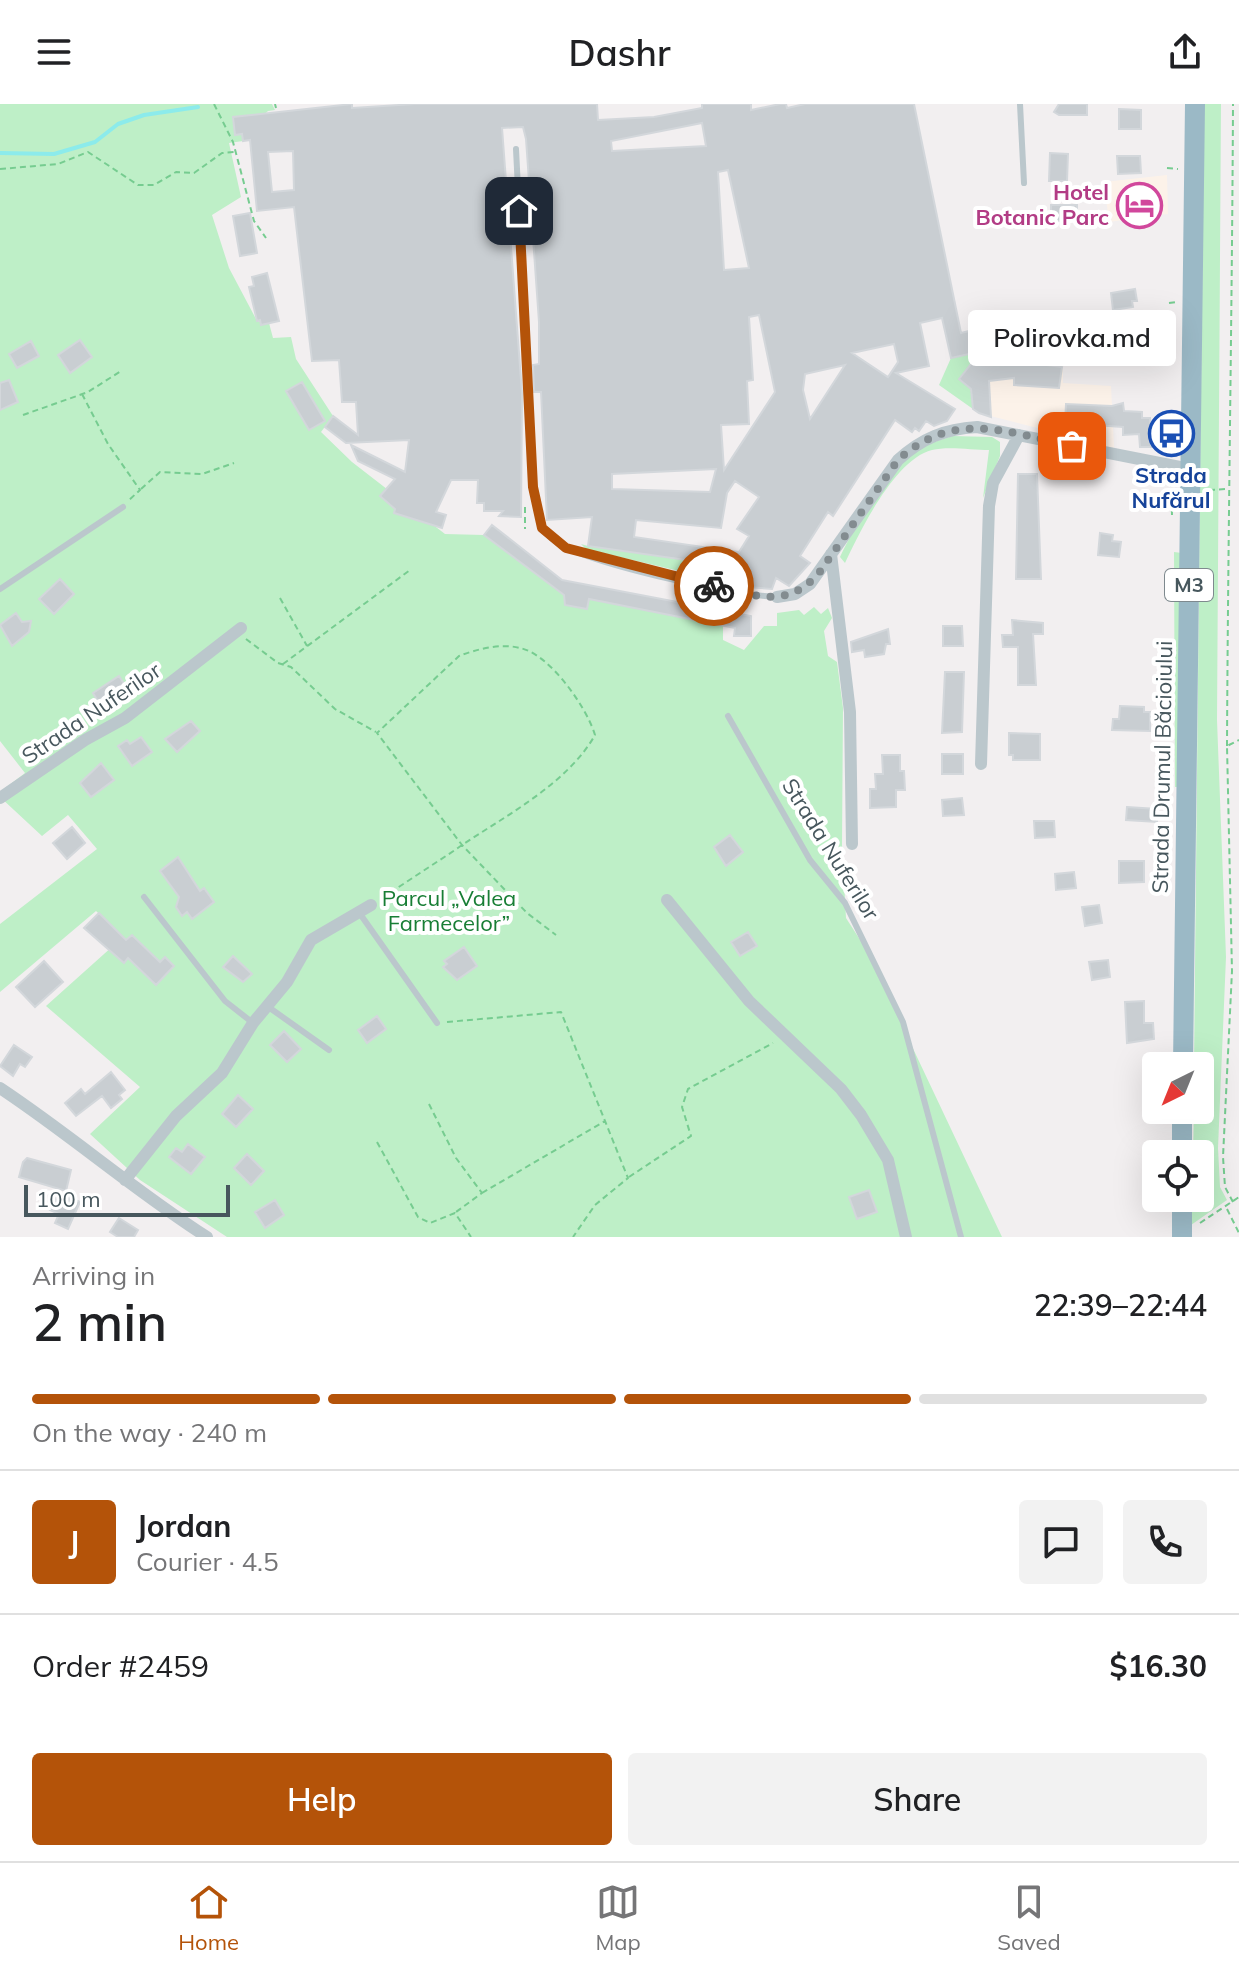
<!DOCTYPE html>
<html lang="en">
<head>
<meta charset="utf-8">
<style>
	body { margin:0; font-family:Mulish,sans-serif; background:#f2f2f2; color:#202124; height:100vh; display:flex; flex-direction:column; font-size:30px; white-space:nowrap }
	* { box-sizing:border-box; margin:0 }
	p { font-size:26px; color:#757577 }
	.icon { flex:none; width:44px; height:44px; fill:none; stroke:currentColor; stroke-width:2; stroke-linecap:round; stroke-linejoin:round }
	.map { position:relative; height:1133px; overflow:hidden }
	.panel { display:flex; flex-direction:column; background:#fff; flex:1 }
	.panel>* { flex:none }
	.needle { width:52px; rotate:223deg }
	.fabs { position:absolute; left:1142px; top:948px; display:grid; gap:16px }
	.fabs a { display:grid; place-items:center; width:72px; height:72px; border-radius:8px; background:#fff; box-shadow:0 8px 32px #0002; font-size:40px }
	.scale { position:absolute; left:24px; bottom:20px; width:206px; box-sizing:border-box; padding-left:8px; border:4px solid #47575d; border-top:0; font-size:22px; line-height:28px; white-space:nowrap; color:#47575d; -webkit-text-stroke:6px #fff; paint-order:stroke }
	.pin { position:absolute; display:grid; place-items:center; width:68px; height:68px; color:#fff; margin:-34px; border-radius:16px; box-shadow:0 4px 12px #0006 }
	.courier { position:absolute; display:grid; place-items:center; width:80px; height:80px; margin:-40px; border:6px solid #b45309; border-radius:50%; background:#fff; color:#222; box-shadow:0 2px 10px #0007 }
	.bubble { position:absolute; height:56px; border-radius:8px; background:#fff; box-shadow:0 8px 32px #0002; font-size:26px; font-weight:600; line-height:56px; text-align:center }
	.headline em { font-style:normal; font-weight:600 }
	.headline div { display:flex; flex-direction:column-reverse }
	.headline { display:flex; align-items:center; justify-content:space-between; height:136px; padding:0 32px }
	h1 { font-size:52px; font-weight:600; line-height:60px }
	.bar { display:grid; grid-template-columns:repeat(4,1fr); gap:12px 8px; align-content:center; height:96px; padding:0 32px }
	.bar i { height:10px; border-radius:6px; background:#e0e0e0 }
	.bar .active { background:#b45309 }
	.bar p { grid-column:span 4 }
	.line { display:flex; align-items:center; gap:20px; padding:0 32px; border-top:2px solid #e0e0e0 }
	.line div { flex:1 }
	.round { display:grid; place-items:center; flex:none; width:84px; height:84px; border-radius:8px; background:#f2f2f2 }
	.button { display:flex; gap:16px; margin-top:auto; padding:16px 32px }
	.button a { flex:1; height:92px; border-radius:8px; background:#b45309; color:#fff; font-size:32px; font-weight:600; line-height:92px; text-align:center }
	.button a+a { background:#f2f2f2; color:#202124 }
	header { display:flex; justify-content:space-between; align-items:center; height:104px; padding:0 32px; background:#fff; font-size:36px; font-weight:600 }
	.tabs { display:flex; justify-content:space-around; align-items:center; height:112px; border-top:2px solid #e0e0e0; background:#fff; font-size:22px; color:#757577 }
	.tabs a { display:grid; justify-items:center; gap:4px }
	.tabs .active { color:#b45309 }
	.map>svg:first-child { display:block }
	.commercial { fill:#fcf2e9 }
	.green { fill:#beefc7 }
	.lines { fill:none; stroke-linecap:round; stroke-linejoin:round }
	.stream { stroke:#8cebeb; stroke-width:4 }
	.building { fill:#c9ced2; stroke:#d3d7db; stroke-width:2; fill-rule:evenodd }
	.path { stroke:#76cc90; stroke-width:2; stroke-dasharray:6 4; stroke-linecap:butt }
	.service { stroke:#bbc7cc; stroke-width:6 }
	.minor { stroke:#bbc7cc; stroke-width:12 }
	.trunk { stroke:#9bb9c6; stroke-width:20 }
	.done { stroke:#838c90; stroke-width:8; stroke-dasharray:0 14.4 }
	.route { stroke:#b45309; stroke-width:10 }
	.labels { text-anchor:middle; stroke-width:8; stroke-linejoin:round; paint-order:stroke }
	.shield { fill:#fff; stroke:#7e898e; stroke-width:2 }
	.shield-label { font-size:20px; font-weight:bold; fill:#47575d }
	.hotel-label { font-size:22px; font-weight:bold; fill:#b23c85; stroke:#fff; text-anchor:end }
	.transit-label { font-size:22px; font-weight:bold; fill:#164399; stroke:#fff }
	.street-label { font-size:22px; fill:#47575d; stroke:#fff }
	.park-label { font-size:22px; fill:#187e35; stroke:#fff }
</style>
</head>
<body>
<header><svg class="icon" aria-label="menu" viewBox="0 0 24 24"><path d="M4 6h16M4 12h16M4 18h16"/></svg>Dashr<svg class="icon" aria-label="share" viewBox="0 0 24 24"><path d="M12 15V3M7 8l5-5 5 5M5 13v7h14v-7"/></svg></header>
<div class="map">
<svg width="1239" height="1133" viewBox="0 0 1239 1133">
	<rect width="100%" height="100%" fill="#f2eff0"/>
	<path class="commercial" d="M1167,71L1168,110L1109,118L1104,78Z
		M978,248L1063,262V279L1111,282L1114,344L979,309L973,305L968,263Z"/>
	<path class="green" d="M0,0H272L275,6L268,7L242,30L243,37L229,39L241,93L212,111L229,164L257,217L269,219L273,234L291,233L296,255L333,312L321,328L352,358L445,430L484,431L564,491L565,501L587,505L589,495L723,522V536L744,546L764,522H777V509L799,506L804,511L814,503L821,510L828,504L832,514L824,527L828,552L837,558L843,604L842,741L846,814L866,845L1002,1133H227L140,1076L90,1030L140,983L46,902L123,833L96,807L0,888V820L97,745L68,711L42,732L0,693V688L25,669L0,637Z
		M1204,0H1221L1217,616L1226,853L1218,1044L1220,1083L1227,1096L1191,1121L1192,1094H1200V1050H1193L1194,1006H1200V962H1194Z
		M978,248L968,263L973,305L939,281L951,254Z
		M952,332L992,333L1000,338V352L983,394L989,346C972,346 948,342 932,346C895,355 860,427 845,459L840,453C855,421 891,360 922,343C931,338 942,336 952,332Z
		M581,440L588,442L776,469L748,471L747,483L586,445Z
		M1174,448L1182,449L1180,683H1175Z"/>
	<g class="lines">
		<path class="stream" d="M0,49L54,50L95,38L118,20L144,11L198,3"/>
	</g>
	<path class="building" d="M352,0V4L415,0H597L598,16L654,13L702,4V0H751V6L780,0H786L787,4L805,0H914L961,229L973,226L978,248L951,254L942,214L920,219L929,262L896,269L955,305L947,317L934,322L926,317L919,327L915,324L912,328L895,316L833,412L828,408L800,452L810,459L789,482L776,474L772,485L747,483L749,465L588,442L592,413L547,416L541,288H534L533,261L539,260V218L526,35L523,23L502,24L522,289L521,413L499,412L503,407H484V399H477L478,376H451L436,408L446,411L442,424L394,409L395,405L380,392L395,375L358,357L351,341L405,368L409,336L346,339L325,323L333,312L358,331L356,298H342L339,256L312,257L294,103L257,107L250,36L243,37L242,30L235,31L233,13ZM702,19L706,42L612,47L611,37ZM293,47L294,86L272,88L268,48ZM728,66L749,164L724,166L718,68ZM759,211L775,288L724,366L721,321L749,320L747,277L753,276L749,213ZM894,240L898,258L888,273L852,249ZM845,261L810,315L803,286L805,270ZM716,365L710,388L612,385V370ZM735,377L759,393L737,425L749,432L739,448L724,446L715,459L717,445L634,433L636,416L721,424L727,389Z
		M1059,0H1087V11H1059L1054,8Z
		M1119,5L1141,6V25H1119Z
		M1050,49L1068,50L1067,77H1049Z
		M1117,52H1140L1141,69L1118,70Z
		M1139,92V96L1145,95L1146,105L1120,111L1118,94Z
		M1051,101H1077V117H1051Z
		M250,109L257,149L240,152L233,112Z
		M267,169L279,217L261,221L260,216L257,217L249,183L254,182L252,173Z
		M1135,185L1137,197H1132L1133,203L1113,206L1111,189Z
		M1144,226L1147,244L1126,247V229Z
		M80,236L92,253L70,269L58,251Z
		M31,237L39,252L17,264L9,250Z
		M987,240L986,253L1062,263L1059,284L1014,281V274L989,277L991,313L979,309L973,305L971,285L959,275Z
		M9,276L18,298L0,306V279Z
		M302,278L325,317L309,326L286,287Z
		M1123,299L1124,307L1142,308V314H1150L1151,343H1140L1139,330L1123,331V323L1065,319L1066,300L1112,302Z
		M1018,370H1037L1041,475H1016Z
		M492,421L562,476L751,512V532H734L735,524L589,495L587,505L565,501L564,491L484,431Z
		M1100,429L1113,431L1112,437L1121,438L1119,453L1098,451Z
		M60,475L74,490L54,510L39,495Z
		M16,509L22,518L31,517L29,528L12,542L0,521Z
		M1012,516L1043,519V530H1033L1036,581H1018V543H1003L1002,531H1013Z
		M943,522H962L963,542H943Z
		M888,525L890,540H886L884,550L865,553L864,546L852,548L851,538Z
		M945,568H964L962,628L942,629Z
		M119,572L130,589L103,606L93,589Z
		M1120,602L1144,603V608H1150V627L1112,626L1113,615H1119Z
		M191,617L200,627L177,648L165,635Z
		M1009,629L1040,630V656H1013V651H1009Z
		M141,633L152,648L132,662L118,642L127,636L130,640Z
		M942,650H963V670H942Z
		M882,651H900V667H904L905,686H896V703L870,704V685H876L875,670H883Z
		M101,659L114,676L91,693L80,679Z
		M962,694L964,711L943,712L942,696Z
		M1127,703L1157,705V718L1126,716Z
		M1034,717H1054L1055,733L1035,734Z
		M72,723L85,739L67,755L53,739Z
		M730,731L743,748L726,762L714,743Z
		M178,753L200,787L204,784L214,798L192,815L187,808L182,812L176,803L179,793L160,767Z
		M1119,757H1144V778L1119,779Z
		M1074,768L1076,784L1056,786L1055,770Z
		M1099,801L1102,819L1085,822L1082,803Z
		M99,809L126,836L132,831L160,858L165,853L174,862L156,881L128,854L124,859L84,824Z
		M748,828L757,842L740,852L731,838Z
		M464,843L477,862L457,876L443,863L447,860L444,857Z
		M233,852L252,870L243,878L223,863Z
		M1108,856L1110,873L1092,876L1089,858Z
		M44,857L63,878L35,903L16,883Z
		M1144,897V919H1153L1154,935L1127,939L1125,898Z
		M377,912L386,925L367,939L358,926Z
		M284,927L301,945L287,958L270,941Z
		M14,941L32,953L25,963L20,960L13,972L0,962Z
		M111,968L125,986L119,991L122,995L111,1004L102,992L76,1012L65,999L81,985L85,990Z
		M238,991L253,1005L236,1023L222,1010Z
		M188,1040L205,1053L191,1070L169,1053L176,1044L182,1048Z
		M247,1050L264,1067L251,1081L234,1064Z
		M27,1054L71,1066L66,1087L19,1073L23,1058Z
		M869,1086L877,1108L857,1115L849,1093Z
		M59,1088L80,1098L68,1125L55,1119L59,1110L50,1106Z
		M275,1096L284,1111L265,1124L255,1108Z
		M119,1114L138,1126L134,1133H118L110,1128Z"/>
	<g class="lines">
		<path class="path" d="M214,0L233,38L254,117L266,134
			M275,0L276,4
			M1167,64L1178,65
			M0,65L58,60L88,48L138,81H154L176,68L194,69L222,49L235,48
			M1169,199L1176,198
			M1169,217H1176
			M82,290L108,340L140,386L129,396
			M23,311L88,288L121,267
			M1171,377L1172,411
			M141,385L160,368L202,370L234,359
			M1209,386L1227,385
			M525,403V425
			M280,494L307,542
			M246,535L278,559L291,563L335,605L376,628
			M283,560L410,466
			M1227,642C1228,428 1232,214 1233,0
			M382,794L455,746L462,741C507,711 568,679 595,631C587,604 550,550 520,544C501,539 477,545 459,552L377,629L462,741L527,809L556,831
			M447,918L561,908L628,1074L595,1101L573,1133
			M429,1000L456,1054L482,1089L456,1108
			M377,1038L418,1113L430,1119L455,1109L471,1133
			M629,1073L691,1032L682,1003L688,985L773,939
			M482,1089L605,1017
			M1233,1098L1225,1083L1223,1053L1232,867L1227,642L1239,636
			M1227,1105L1239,1129
			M1200,1119L1239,1093"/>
		<path class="service" d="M1020,0L1024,79
			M516,45L533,383C536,401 536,420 551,434C579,459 737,492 777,493
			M0,485L123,403
			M728,612L810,756L845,799L903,918L961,1133
			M144,793L225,897L253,919
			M358,807L437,919
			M267,902L329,946"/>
		<path class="minor" d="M831,450L850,608L852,740
			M777,493L795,490L810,480L898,356C922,334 945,325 977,323L1190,365
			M981,660L989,402L993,379L1019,331
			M0,694L85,636L125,614L241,524
			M667,796L749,897L841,985L861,1011L888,1056L906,1133
			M0,984C71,1031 135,1087 207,1133
			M125,1076L176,1012L222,969L253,919L287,878L311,836L371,801"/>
		<path class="trunk" d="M1183,962L1195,0
			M1182,1050V1006
			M1182,1094V1133"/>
	</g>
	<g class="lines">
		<path class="done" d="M714,482C756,491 786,506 819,469L898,356C954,305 1007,328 1072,342"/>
		<path class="route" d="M519,107L533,383L542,424L566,444L714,482"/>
	</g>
	<defs>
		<symbol id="hotel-ring" viewBox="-11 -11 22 22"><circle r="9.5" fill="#fff" stroke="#d1479c" stroke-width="1.5"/><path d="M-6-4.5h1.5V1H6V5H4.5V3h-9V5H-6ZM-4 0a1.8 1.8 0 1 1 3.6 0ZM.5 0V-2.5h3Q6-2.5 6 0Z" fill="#d1479c"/></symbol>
		<symbol id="bus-ring" viewBox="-11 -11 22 22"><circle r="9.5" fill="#fff" stroke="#1a4fb4" stroke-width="1.5"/><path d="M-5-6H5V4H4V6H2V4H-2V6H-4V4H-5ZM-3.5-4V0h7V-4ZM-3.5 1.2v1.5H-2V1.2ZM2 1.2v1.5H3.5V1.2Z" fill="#1a4fb4"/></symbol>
	</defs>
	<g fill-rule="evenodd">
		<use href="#hotel-ring" x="1114" y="76" width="51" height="51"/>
		<use href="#bus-ring" x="1146" y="304" width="51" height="51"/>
	</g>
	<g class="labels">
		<rect class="shield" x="1165" y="465" width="48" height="32" rx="6"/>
		<g class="shield-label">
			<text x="1189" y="488">M3</text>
		</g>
		<g class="hotel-label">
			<text x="1109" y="96">Hotel<tspan x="1109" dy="25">Botanic Parc</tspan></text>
		</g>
		<g class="transit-label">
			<text x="1171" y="379">Strada<tspan x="1171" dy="25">Nufărul</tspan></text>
		</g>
		<g class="street-label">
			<text transform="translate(91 609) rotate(-34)" y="8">Strada Nuferilor</text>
			<text transform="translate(1162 663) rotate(-89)" y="8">Strada Drumul Băcioiului</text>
			<text transform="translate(831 745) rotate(58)" y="8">Strada Nuferilor</text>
		</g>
		<g class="park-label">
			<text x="449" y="802">Parcul „Valea<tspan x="449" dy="25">Farmecelor”</tspan></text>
		</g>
	</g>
</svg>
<div class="fabs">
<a><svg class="needle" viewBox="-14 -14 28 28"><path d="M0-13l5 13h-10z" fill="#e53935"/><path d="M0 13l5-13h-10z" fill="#757577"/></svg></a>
<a><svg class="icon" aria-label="locate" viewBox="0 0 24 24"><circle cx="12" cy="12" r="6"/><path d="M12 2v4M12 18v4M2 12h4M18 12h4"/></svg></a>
</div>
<div class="scale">100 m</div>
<div class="pin" style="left:1072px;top:342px;background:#ea580c"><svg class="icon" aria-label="bag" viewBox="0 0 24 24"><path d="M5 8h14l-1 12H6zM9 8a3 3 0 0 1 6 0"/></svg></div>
<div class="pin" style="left:519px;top:107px;background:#1f2937"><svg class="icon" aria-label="home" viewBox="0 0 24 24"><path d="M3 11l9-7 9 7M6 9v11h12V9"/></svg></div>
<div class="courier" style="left:714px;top:482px"><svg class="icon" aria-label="bike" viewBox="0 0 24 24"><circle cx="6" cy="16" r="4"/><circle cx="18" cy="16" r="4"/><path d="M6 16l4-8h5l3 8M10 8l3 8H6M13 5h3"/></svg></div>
<div class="bubble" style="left:968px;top:206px;width:208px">Polirovka.md</div>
</div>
<section class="panel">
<div class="headline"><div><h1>2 min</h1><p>Arriving in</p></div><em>22:39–22:44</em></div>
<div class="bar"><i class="active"></i><i class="active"></i><i class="active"></i><i></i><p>On the way · 240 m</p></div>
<div class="line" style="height:144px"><b class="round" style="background:#b45309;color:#fff">J</b><div><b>Jordan</b><p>Courier · 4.5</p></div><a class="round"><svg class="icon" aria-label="chat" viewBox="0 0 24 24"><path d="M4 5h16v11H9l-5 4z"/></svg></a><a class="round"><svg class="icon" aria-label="phone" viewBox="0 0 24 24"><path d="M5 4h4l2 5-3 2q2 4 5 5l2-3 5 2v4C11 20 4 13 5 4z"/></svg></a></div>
<div class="line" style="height:104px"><div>Order #2459</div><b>$16.30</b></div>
<div class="button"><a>Help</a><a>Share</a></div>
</section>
<nav class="tabs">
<a class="active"><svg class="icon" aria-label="home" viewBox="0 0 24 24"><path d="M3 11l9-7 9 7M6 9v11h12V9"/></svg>Home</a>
<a><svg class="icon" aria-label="map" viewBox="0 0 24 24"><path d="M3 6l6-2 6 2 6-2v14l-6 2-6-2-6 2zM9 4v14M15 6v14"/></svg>Map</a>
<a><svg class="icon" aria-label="saved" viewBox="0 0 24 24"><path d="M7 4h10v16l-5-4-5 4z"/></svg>Saved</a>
</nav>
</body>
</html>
